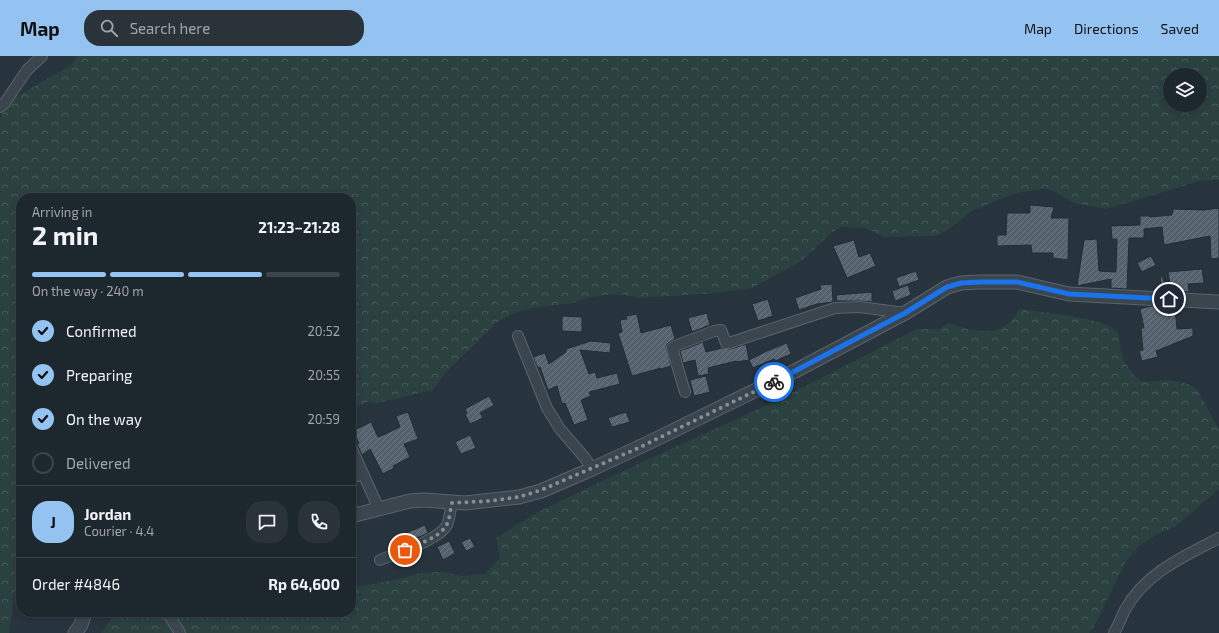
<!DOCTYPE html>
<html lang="en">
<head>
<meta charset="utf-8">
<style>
	body { margin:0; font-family:"Exo 2",sans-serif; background:#2a333a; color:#f1f3f6; height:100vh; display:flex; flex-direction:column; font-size:15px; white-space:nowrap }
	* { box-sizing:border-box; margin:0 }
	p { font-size:13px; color:#a0a5aa }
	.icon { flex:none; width:22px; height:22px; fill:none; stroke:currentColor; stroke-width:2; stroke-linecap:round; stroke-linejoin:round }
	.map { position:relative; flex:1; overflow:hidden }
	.details { position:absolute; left:16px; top:137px; width:340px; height:424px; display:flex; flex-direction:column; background:#1d272e; border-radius:16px; box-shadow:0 2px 6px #0003,0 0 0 1px #3b444a }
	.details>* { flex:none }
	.controls { position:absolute; left:1163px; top:12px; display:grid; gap:8px }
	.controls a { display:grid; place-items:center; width:44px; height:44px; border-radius:50%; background:#1d272e; box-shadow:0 2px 6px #0003,0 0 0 1px #3b444a; font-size:20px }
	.pin { position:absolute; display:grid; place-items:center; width:34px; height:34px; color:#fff; margin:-17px; border:2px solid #fff; border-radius:50%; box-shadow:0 1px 4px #0007 }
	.courier { position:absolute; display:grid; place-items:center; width:40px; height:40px; margin:-20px; border:3px solid #1a73e8; border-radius:50%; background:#fff; color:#222; box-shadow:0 1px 5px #0007 }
	.overview em { font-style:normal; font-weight:700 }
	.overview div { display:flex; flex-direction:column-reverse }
	.overview { display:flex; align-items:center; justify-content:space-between; height:68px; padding:0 16px }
	h1 { font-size:26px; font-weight:700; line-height:30px }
	.bar { display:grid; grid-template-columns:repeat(4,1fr); gap:6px 4px; align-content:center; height:48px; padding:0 16px }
	.bar i { height:5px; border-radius:3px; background:#3b444a }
	.bar .selected { background:#94c3f1 }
	.bar p { grid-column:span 4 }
	.line { display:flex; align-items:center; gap:10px; padding:0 16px; border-top:1px solid #3b444a }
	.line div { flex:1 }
	.round { display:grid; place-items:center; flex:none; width:42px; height:42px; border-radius:16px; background:#2a333a }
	ol { padding:0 16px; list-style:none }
	li { display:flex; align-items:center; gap:12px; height:44px }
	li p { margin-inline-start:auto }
	li .icon { padding:4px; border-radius:50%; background:#94c3f1; color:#111; stroke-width:4 }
	li:last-child { color:#a0a5aa }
	li i { width:22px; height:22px; border:2px solid #3b444a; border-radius:50% }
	header { display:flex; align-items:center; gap:24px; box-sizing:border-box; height:56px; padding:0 20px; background:#94c3f1; color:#111 }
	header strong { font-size:19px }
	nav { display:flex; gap:22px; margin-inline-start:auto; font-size:14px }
	.search { width:280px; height:36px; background:#2a333a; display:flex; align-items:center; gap:10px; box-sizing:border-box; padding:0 14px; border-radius:16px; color:#a0a5aa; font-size:15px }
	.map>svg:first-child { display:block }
	.forest { fill:url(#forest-crowns); fill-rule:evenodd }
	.building { fill:url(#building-hatch); stroke:#222c35 }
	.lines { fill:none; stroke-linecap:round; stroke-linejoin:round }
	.minor-casing { stroke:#59636c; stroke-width:12 }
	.tertiary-casing { stroke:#59636c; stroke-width:15 }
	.minor { stroke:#3b454e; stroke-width:10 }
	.tertiary { stroke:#3b454e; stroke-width:13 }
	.done { stroke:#858f98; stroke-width:4; stroke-dasharray:0 7.2 }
	.route { stroke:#1a73e8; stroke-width:5 }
</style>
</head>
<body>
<header>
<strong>Map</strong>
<div class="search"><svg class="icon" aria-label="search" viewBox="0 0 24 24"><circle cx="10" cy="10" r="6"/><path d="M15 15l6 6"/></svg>Search here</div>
<nav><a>Map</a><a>Directions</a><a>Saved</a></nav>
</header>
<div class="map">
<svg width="1219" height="577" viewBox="0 0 1219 577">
	<defs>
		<pattern id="forest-crowns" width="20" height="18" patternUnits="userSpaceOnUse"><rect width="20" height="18" fill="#2a4140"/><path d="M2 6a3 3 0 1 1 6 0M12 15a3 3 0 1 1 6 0" fill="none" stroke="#475b5a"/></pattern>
		<pattern id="building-hatch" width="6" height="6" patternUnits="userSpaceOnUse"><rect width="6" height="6" fill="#55626e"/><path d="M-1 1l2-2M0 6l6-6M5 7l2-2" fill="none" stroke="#6b7781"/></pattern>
	</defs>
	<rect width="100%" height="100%" fill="#27343e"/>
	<path class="forest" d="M77,0H1219V124L1200,125L1106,153L1074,147L1055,136L1045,132L1013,138L972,155L946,175L936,180L884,181L874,176L864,172L842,171L832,176L800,206L750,233L727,235L717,237L638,242C622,237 603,238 587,242C582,243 577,246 572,247C544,251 517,250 494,269L445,317L433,334L378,347L367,346L351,353V142H21V497L14,509L16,526L9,577H0V62L2,60L4,48L71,9ZM1170,19H1200V49H1170Z
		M1020,253C1038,256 1110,262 1118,277C1120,280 1119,286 1120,290C1123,305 1129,316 1142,326L1168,324L1179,326L1191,329L1199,336L1219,374V433L1175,471L1155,479L1138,491L1125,507L1096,567L1089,577H101L112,562L119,556H351V532L400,523L420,517L442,516L463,520L485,518L500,502L496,482L538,456L623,415L778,344L917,273H939L949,267C967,274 988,280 1005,270C1011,266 1016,258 1020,253Z"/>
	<path class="building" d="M1030,149L1054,151L1051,162H1069L1068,204L1053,202V197H1032L1031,189L997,190V179H1006L1007,157H1030Z
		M1219,152V202L1211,203L1210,180L1164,189L1162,171L1144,173V182H1129L1127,233L1111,232V223L1077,230L1084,184L1097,183L1099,215L1116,216L1117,183H1112L1111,170L1140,169V160H1150V161L1172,159L1173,153L1204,154Z
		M854,184L859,201L870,197L876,210L847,222L833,190Z
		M1151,200L1156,209L1142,216L1137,207Z
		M1202,213L1204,227L1188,228L1189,236L1171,235L1168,216Z
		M916,215L919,224L899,231L896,222Z
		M1160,219H1161L1169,235H1162Z
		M832,228L833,246L817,248L799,254L795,242L821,233L820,229Z
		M908,229L911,239L895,245L892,235Z
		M872,236V246L860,245H837L836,239Z
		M768,243L773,260L758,265L752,248Z
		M1150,250L1175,252L1177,273L1193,272V280L1156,295L1158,301L1142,305L1139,295L1143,294L1141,272H1144L1140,253Z
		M707,257L710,269L692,276L688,262Z
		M637,258L641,277L671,269L675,283L668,287L666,290L671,310L661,313V312L632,320L618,277L622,276L620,264L627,263L626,260Z
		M562,260L582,261V276L562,275Z
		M591,285L611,287L610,297L580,294L589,318L595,316L597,322L617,317L620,328L589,336L591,340L581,344L588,364L574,369L565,347L562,348L557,330L548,334L540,311L538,312L533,301L545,297L549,308L566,296V293Z
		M703,286L706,296L722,292L731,293L746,288L749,304L736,306V305L708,312L709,318L698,320L695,304L683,307L680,295Z
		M787,287L791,298L775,305L774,303L753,312L749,304L767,295Z
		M706,320L710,336L694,340L690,324Z
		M489,340L494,349L480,357L483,362L470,368L465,358L467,357L465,353Z
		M408,356L418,383L404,388L410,401L393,410L394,412L383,418L370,393L362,399L357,388L359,387L353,375L371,366L378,381L381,380L400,371L396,360Z
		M626,356L630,366L612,371L608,362Z
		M470,379L476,392L461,398L455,386Z
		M425,469L428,477L401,489L397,481Z
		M470,482L475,491L466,495L461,486Z
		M449,485L455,497L443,504L437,491Z"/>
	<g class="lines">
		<defs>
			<path id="minor" d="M0,51L4,48L27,14L42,0
				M518,280L547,352L560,373L585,402L592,413
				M685,336L672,292L675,290L714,275L721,274L726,287H729L835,252L860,251L905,257
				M351,391L379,453
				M351,422L363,418
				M380,504C397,497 439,484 447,469C450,462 450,454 452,447
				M167,556L180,577
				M1114,577C1118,570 1121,562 1125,554C1145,517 1183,501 1219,482"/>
			<path id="tertiary" d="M351,460L410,445L424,444L465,447L519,441L541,435L592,413L648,387L795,315L905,257L947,231L961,227L979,226H1017L1069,238L1219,246
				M75,577L81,569L85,556"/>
		</defs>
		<use href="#minor" class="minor-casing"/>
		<use href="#tertiary" class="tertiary-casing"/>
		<use href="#minor" class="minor"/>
		<use href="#tertiary" class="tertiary"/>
	</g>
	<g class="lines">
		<path class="done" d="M405,494C418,488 440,482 447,468C450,462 450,454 452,447L490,445L519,441L541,434L634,394L774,326"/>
		<path class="route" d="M774,326L905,257L947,231L961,227L980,226H1017L1069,238L1169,243"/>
	</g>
</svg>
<div class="controls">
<a><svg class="icon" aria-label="layers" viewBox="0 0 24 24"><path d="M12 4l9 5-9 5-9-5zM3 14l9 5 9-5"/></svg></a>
</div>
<div class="pin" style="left:405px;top:494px;background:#ea580c"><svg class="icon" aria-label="bag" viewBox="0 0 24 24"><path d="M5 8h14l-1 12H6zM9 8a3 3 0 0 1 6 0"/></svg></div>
<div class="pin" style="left:1169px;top:243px;background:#1f2937"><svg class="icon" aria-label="home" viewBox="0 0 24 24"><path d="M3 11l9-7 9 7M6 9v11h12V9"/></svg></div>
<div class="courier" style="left:774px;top:326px"><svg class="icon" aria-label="bike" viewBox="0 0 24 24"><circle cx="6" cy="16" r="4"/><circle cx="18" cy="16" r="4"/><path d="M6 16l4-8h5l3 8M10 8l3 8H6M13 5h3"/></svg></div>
<section class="details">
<div class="overview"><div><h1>2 min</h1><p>Arriving in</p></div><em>21:23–21:28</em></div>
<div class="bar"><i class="selected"></i><i class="selected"></i><i class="selected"></i><i></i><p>On the way · 240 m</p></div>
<ol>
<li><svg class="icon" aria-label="check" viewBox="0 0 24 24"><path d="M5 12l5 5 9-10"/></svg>Confirmed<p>20:52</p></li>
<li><svg class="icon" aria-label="check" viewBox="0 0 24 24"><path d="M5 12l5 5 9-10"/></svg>Preparing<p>20:55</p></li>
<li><svg class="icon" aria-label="check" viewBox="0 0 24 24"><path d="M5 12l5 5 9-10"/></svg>On the way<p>20:59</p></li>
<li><i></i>Delivered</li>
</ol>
<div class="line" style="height:72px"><b class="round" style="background:#94c3f1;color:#111">J</b><div><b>Jordan</b><p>Courier · 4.4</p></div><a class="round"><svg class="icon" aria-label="chat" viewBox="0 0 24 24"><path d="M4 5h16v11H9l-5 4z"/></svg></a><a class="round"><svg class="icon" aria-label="phone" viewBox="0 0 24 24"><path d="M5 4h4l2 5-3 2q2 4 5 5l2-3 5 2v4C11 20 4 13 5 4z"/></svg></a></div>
<div class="line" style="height:52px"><div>Order #4846</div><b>Rp 64,600</b></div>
</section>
</div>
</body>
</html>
